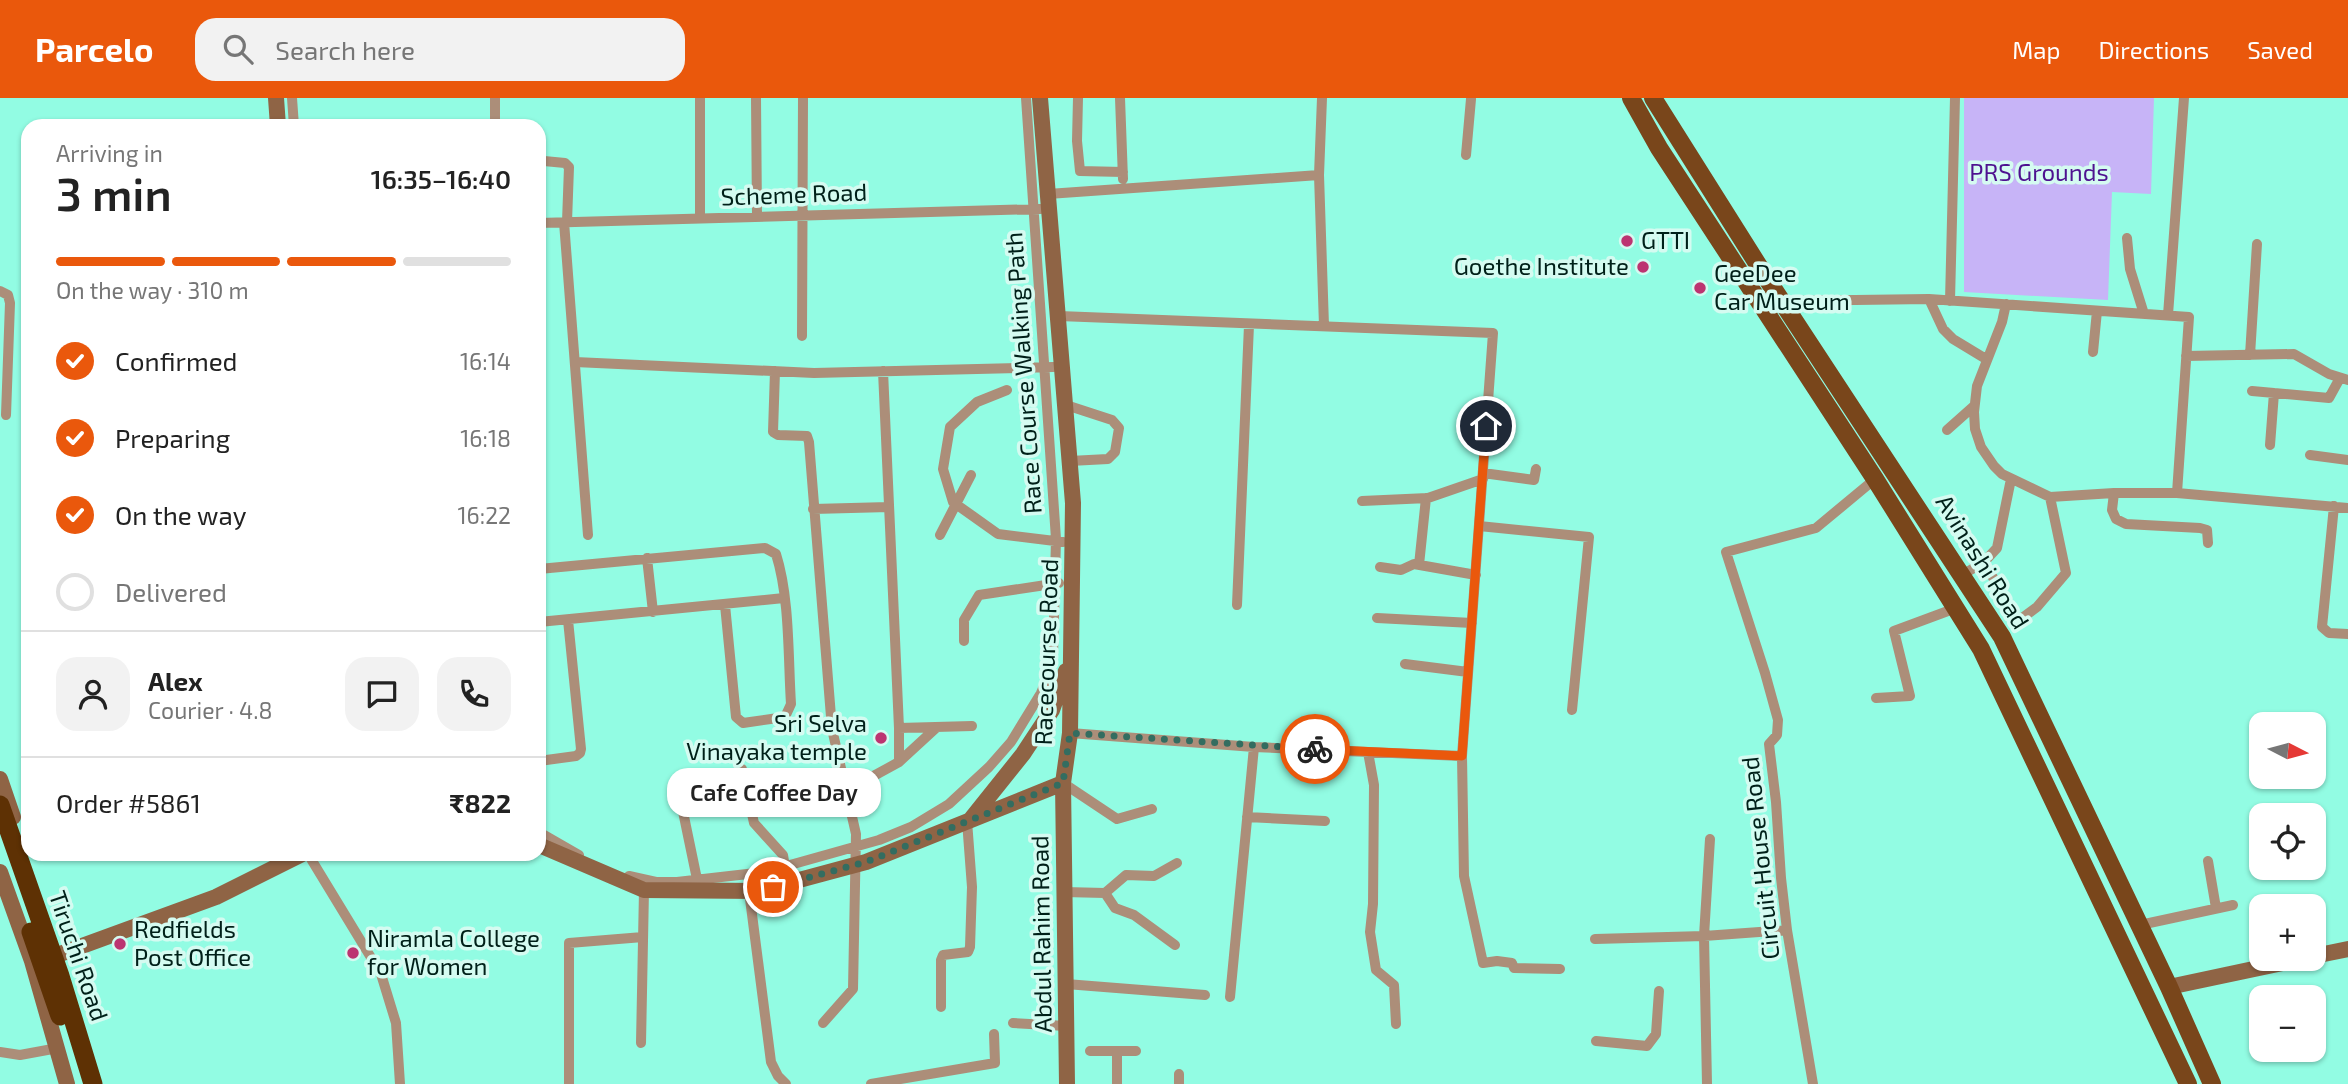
<!DOCTYPE html>
<html lang="en">
<head>
<meta charset="utf-8">
<style>
	body { margin:0; font-family:"Exo 2",sans-serif; background:#f2f2f2; color:#222; height:100vh; display:flex; flex-direction:column; font-size:26px; white-space:nowrap }
	* { box-sizing:border-box; margin:0 }
	p { font-size:23px; color:#767676 }
	.icon { flex:none; width:38px; height:38px; fill:none; stroke:currentColor; stroke-width:2; stroke-linecap:round; stroke-linejoin:round }
	.map { position:relative; flex:1; overflow:hidden }
	.drawer { position:absolute; left:21px; top:21px; width:525px; height:742px; display:flex; flex-direction:column; background:#fff; border-radius:21px; box-shadow:0 2px 5px #0004 }
	.drawer>* { flex:none }
	.needle { width:46px; rotate:96deg }
	.fabs { position:absolute; left:2249px; top:614px; display:grid; gap:14px }
	.fabs a { display:grid; place-items:center; width:77px; height:77px; border-radius:14px; background:#fff; box-shadow:0 2px 5px #0004; font-size:35px }
	.pin { position:absolute; display:grid; place-items:center; width:60px; height:60px; color:#fff; margin:-30px; border:4px solid #fff; border-radius:50%; box-shadow:0 2px 7px #0007 }
	.courier { position:absolute; display:grid; place-items:center; width:70px; height:70px; margin:-35px; border:5px solid #ea580c; border-radius:50%; background:#fff; color:#222; box-shadow:0 2px 9px #0007 }
	.bubble { position:absolute; height:49px; border-radius:21px; background:#fff; box-shadow:0 2px 5px #0004; font-size:23px; font-weight:600; line-height:49px; text-align:center }
	.overview em { font-style:normal; font-weight:600 }
	.overview div { display:flex; flex-direction:column-reverse }
	.overview { display:flex; align-items:center; justify-content:space-between; height:119px; padding:0 35px }
	h1 { font-size:46px; font-weight:600; line-height:52px }
	.bar { display:grid; grid-template-columns:repeat(4,1fr); gap:10px 7px; align-content:center; height:84px; padding:0 35px }
	.bar i { height:9px; border-radius:5px; background:#e0e0e0 }
	.bar .active { background:#ea580c }
	.bar p { grid-column:span 4 }
	.line { display:flex; align-items:center; gap:18px; padding:0 35px; border-top:2px solid #e0e0e0 }
	.line div { flex:1 }
	.round { display:grid; place-items:center; flex:none; width:74px; height:74px; border-radius:21px; background:#f2f2f2 }
	ol { padding:0 35px; list-style:none }
	li { display:flex; align-items:center; gap:21px; height:77px }
	li p { margin-inline-start:auto }
	li .icon { padding:7px; border-radius:50%; background:#ea580c; color:#fff; stroke-width:4 }
	li:last-child { color:#767676 }
	li i { width:38px; height:38px; border:4px solid #e0e0e0; border-radius:50% }
	header { display:flex; align-items:center; gap:42px; box-sizing:border-box; height:98px; padding:0 35px; background:#ea580c; color:#fff }
	header strong { font-size:33px }
	nav { display:flex; gap:38px; margin-inline-start:auto; font-size:24px }
	.search { width:490px; height:63px; background:#f2f2f2; display:flex; align-items:center; gap:18px; box-sizing:border-box; padding:0 24px; border-radius:21px; color:#767676; font-size:26px }
	.map>svg:first-child { display:block }
	.green { fill:#c7b4f7 }
	.lines { fill:none; stroke-linecap:round; stroke-linejoin:round }
	.street { stroke:#ac8e79; stroke-width:10 }
	.secondary { stroke:#8f6445; stroke-width:16 }
	.primary { stroke:#79461b; stroke-width:18 }
	.highway { stroke:#5e3104; stroke-width:19 }
	.done { stroke:#336d60; stroke-width:7; stroke-dasharray:0 12.6 }
	.route { stroke:#ea580c; stroke-width:9 }
	.poi-dot { fill:#bc3471; stroke:#d5fbf1; stroke-width:2.5 }
	.labels { text-anchor:middle; stroke-width:7; stroke-linejoin:round; paint-order:stroke }
	.park-label { font-size:24px; fill:#4e1290; stroke:#d5fbf1 }
	.street-label { font-size:24px; fill:#002019; stroke:#d5fbf1 }
	.poi-label { font-size:24px; fill:#002019; stroke:#d5fbf1; text-anchor:start }
</style>
</head>
<body>
<header>
<strong>Parcelo</strong>
<div class="search"><svg class="icon" aria-label="search" viewBox="0 0 24 24"><circle cx="10" cy="10" r="6"/><path d="M15 15l6 6"/></svg>Search here</div>
<nav><a>Map</a><a>Directions</a><a>Saved</a></nav>
</header>
<div class="map">
<svg width="2348" height="986" viewBox="0 0 2348 986">
	<rect width="100%" height="100%" fill="#92fce3"/>
	<path class="green" d="M1964,0H2154L2151,96L2112,94L2108,202L1964,194Z"/>
	<g class="lines">
		<path class="street" d="M292,0L294,28
			M495,0V28
			M700,0V120
			M756,0L757,119
			M1078,0L1077,43L1080,73L1123,74
			M1120,0L1123,81
			M1322,0L1319,77L1324,228
			M1466,57L1471,1
			M544,63L565,65L569,69L567,124
			M1048,96L1319,77
			M564,124L588,437
			M539,125L1040,111
			M2127,140L2130,171L2144,216
			M0,193L8,197L10,205L6,317
			M1929,201L1943,231L1953,241L1986,261
			M1781,203L1929,201L2189,219L2177,395L2348,410
			M1950,203L1955,0
			M2006,206L2002,224L1977,288L1974,314L1975,331L1981,349L1994,368L2002,376L2050,399L2114,395H2177
			M2168,217L2184,0
			M1059,218L1493,235L1462,658L1464,778L1483,865L1497,863L1512,865L1514,870L1560,871
			M802,238L803,0
			M2093,254L2097,213
			M2250,257L2257,146
			M2186,258L2294,256L2329,276L2348,282
			M575,264L814,275L1053,269
			M775,273L773,334L778,337L807,338L809,344L832,631L856,736L853,891L823,925
			M883,273L899,630V664
			M1007,292L977,304L950,329L943,371L953,404L998,436L1063,444
			M2252,293L2329,300L2340,280
			M1066,307L1112,322L1119,330L1115,354L1108,361L1070,363
			M1947,332L1974,308
			M2270,347L2274,295
			M2310,357L2348,362
			M1483,375L1534,382L1536,371
			M2114,395L2112,412L2116,421L2126,426L2200,430L2207,432L2208,445
			M1362,403L1428,400L1483,381
			M2334,408L2322,529L2329,535L2348,536
			M813,411L889,409
			M1479,428L1589,439L1572,612
			M940,437L971,377
			M647,460L653,514
			M1984,464L2018,523L2037,509L2066,475L2050,399
			M1419,467L1426,400
			M1380,469L1401,472L1414,466L1476,477
			M539,471L765,450L776,456C790,500 788,560 791,606L785,619L743,625L736,619L725,507
			M1962,477L1984,464L1997,450L2011,381
			M1237,507L1249,227
			M1377,520L1472,525
			M539,524L784,500
			M964,543V522L979,497L1059,485
			M1405,566L1468,574
			M1876,600L1910,598L1894,533L1956,510
			M899,630L972,628
			M1070,635L1254,649L1462,658
			M1368,654L1374,687L1373,806L1370,834L1376,872L1394,887L1396,926
			M539,663L576,658L580,655L581,651L568,522
			M742,671L754,725L783,757L786,775
			M1063,685L1117,721L1152,711
			M846,693L899,664L937,629
			M1247,719L1325,723
			M539,734L579,757
			M1710,741L1704,838L1787,832
			M308,756L381,876L396,925L400,986
			M2208,763L2216,810
			M629,778L656,784H677L765,774L879,742L911,729L949,706L989,669L1011,644L1041,595L1049,576L1053,557L1056,441L1026,0
			M698,786L681,704L734,688
			M749,793L771,964L778,978L786,986
			M1064,794L1105,795
			M2140,827L2233,807
			M1595,841L1704,838L1707,986
			M1175,847L1134,817L1115,810L1105,795L1126,777L1154,778L1177,765
			M1066,886L1205,897
			M1230,899L1254,649
			M941,909V862L943,857L968,854L970,849L972,789L967,723
			M1013,925L1066,928
			M1596,943L1647,948L1656,936L1659,893
			M641,945L644,792
			M1090,953H1136
			M0,954L20,957L58,950
			M569,986V845L643,839
			M871,986L995,965L994,936
			M1117,986V953
			M1179,986V976
			M1813,986L1787,832L1781,780L1776,704L1769,646L1777,637L1778,622L1765,575L1726,454L1816,430L1875,381"/>
		<path class="secondary" d="M276,0L278,28
			M1040,0L1073,405L1070,635L1063,685L1067,986
			M0,681L13,719
			M971,721L1023,656L1052,612L1066,573
			M539,747L644,792L758,793L866,764L1063,685
			M0,774L32,863L67,986
			M60,856L216,799L302,756
			M2314,858L2348,851
			M2169,889L2301,861"/>
		<path class="primary" d="M1631,0L1659,50L1875,381L1981,551L2188,986
			M1653,0L1767,181L2002,539L2169,889L2212,986"/>
		<path class="highway" d="M0,707L60,878L93,986
			M31,834L60,918"/>
	</g>
	<g class="lines">
		<path class="done" d="M773,789L866,764L1063,685L1070,635L1315,651"/>
		<path class="route" d="M1315,651L1462,658L1486,328"/>
	</g>
	<g class="poi-dot">
		<circle cx="1627" cy="143" r="7"/>
		<circle cx="1643" cy="169" r="7"/>
		<circle cx="1700" cy="190" r="7"/>
		<circle cx="881" cy="640" r="7"/>
		<circle cx="120" cy="846" r="7"/>
		<circle cx="353" cy="855" r="7"/>
	</g>
	<g class="labels">
		<g class="park-label">
			<text x="2039" y="83">PRS Grounds</text>
		</g>
		<g class="street-label">
			<text transform="translate(794 97) rotate(-2)" y="8">Scheme Road</text>
			<text transform="translate(1024 275) rotate(-94)" y="8">Race Course Walking Path</text>
			<text transform="translate(1982 464) rotate(58)" y="8">Avinashi Road</text>
			<text transform="translate(1047 554) rotate(-88)" y="8">Racecourse Road</text>
			<text transform="translate(1761 760) rotate(-96)" y="8">Circuit House Road</text>
			<text transform="translate(1042 836) rotate(-91)" y="8">Abdul Rahim Road</text>
			<text transform="translate(78 858) rotate(71)" y="8">Tiruchi Road</text>
		</g>
		<g class="poi-label">
			<text x="1641" y="151">GTTI</text>
			<text x="1629" y="177" text-anchor="end">Goethe Institute</text>
			<text x="1714" y="184">GeeDee<tspan x="1714" dy="28">Car Museum</tspan></text>
			<text x="867" y="634" text-anchor="end">Sri Selva<tspan x="867" dy="28">Vinayaka temple</tspan></text>
			<text x="134" y="840">Redfields<tspan x="134" dy="28">Post Office</tspan></text>
			<text x="367" y="849">Niramla College<tspan x="367" dy="28">for Women</tspan></text>
		</g>
	</g>
</svg>
<div class="fabs">
<a><svg class="needle" viewBox="-14 -14 28 28"><path d="M0-13l5 13h-10z" fill="#e53935"/><path d="M0 13l5-13h-10z" fill="#767676"/></svg></a>
<a><svg class="icon" aria-label="locate" viewBox="0 0 24 24"><circle cx="12" cy="12" r="6"/><path d="M12 2v4M12 18v4M2 12h4M18 12h4"/></svg></a>
<a>+</a>
<a>−</a>
</div>
<div class="pin" style="left:773px;top:789px;background:#ea580c"><svg class="icon" aria-label="bag" viewBox="0 0 24 24"><path d="M5 8h14l-1 12H6zM9 8a3 3 0 0 1 6 0"/></svg></div>
<div class="pin" style="left:1486px;top:328px;background:#1f2937"><svg class="icon" aria-label="home" viewBox="0 0 24 24"><path d="M3 11l9-7 9 7M6 9v11h12V9"/></svg></div>
<div class="courier" style="left:1315px;top:651px"><svg class="icon" aria-label="bike" viewBox="0 0 24 24"><circle cx="6" cy="16" r="4"/><circle cx="18" cy="16" r="4"/><path d="M6 16l4-8h5l3 8M10 8l3 8H6M13 5h3"/></svg></div>
<div class="bubble" style="left:667px;top:670px;width:214px">Cafe Coffee Day</div>
<section class="drawer">
<div class="overview"><div><h1>3 min</h1><p>Arriving in</p></div><em>16:35–16:40</em></div>
<div class="bar"><i class="active"></i><i class="active"></i><i class="active"></i><i></i><p>On the way · 310 m</p></div>
<ol>
<li><svg class="icon" aria-label="check" viewBox="0 0 24 24"><path d="M5 12l5 5 9-10"/></svg>Confirmed<p>16:14</p></li>
<li><svg class="icon" aria-label="check" viewBox="0 0 24 24"><path d="M5 12l5 5 9-10"/></svg>Preparing<p>16:18</p></li>
<li><svg class="icon" aria-label="check" viewBox="0 0 24 24"><path d="M5 12l5 5 9-10"/></svg>On the way<p>16:22</p></li>
<li><i></i>Delivered</li>
</ol>
<div class="line" style="height:126px"><a class="round"><svg class="icon" aria-label="person" viewBox="0 0 24 24"><circle cx="12" cy="8" r="4"/><path d="M4 21q1-7 8-7t8 7"/></svg></a><div><b>Alex</b><p>Courier · 4.8</p></div><a class="round"><svg class="icon" aria-label="chat" viewBox="0 0 24 24"><path d="M4 5h16v11H9l-5 4z"/></svg></a><a class="round"><svg class="icon" aria-label="phone" viewBox="0 0 24 24"><path d="M5 4h4l2 5-3 2q2 4 5 5l2-3 5 2v4C11 20 4 13 5 4z"/></svg></a></div>
<div class="line" style="height:91px"><div>Order #5861</div><b>₹822</b></div>
</section>
</div>
</body>
</html>
